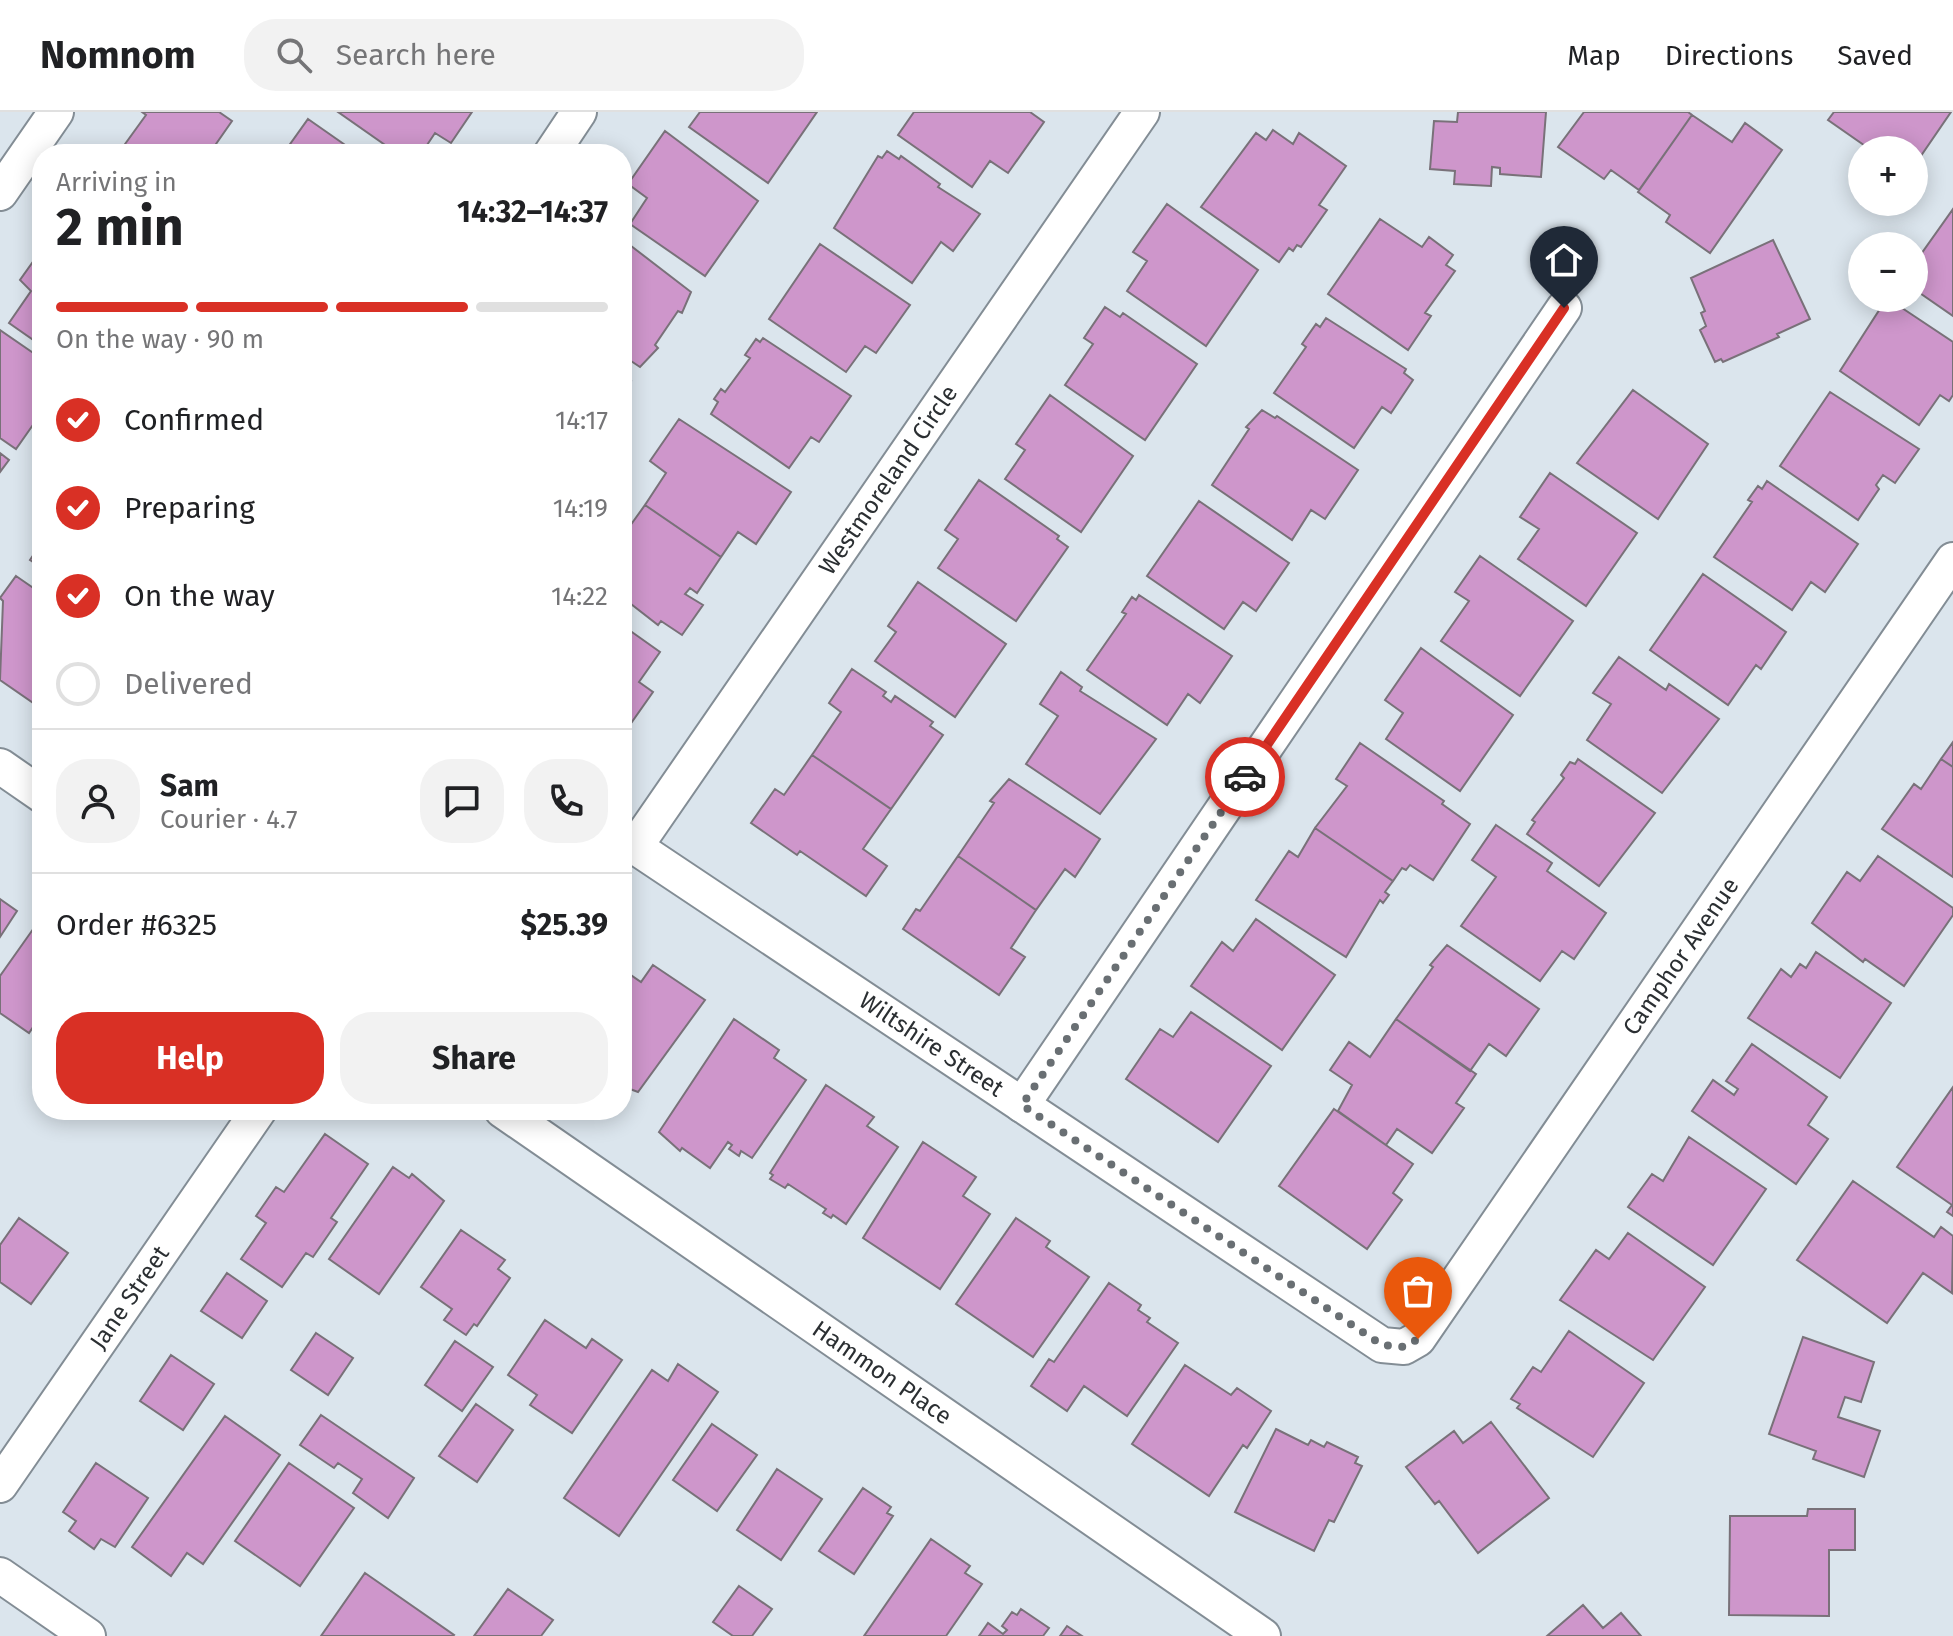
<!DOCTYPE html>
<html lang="en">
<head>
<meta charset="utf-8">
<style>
	body { margin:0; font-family:"Fira Sans",sans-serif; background:#f2f2f2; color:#202124; height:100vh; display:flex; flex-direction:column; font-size:30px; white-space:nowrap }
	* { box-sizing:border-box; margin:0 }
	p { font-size:26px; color:#757577 }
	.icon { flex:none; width:44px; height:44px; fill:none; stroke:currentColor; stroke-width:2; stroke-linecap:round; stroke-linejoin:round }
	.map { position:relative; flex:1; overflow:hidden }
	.drawer { position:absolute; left:32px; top:32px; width:600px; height:976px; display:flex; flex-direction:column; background:#fff; border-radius:32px; box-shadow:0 4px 20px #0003 }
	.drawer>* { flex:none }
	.controls { position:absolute; left:1848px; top:24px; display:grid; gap:16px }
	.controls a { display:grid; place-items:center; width:80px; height:80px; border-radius:50%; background:#fff; box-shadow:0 4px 20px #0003; font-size:40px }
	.pin { position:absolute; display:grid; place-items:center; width:68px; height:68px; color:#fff; margin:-82px -34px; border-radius:50% 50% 50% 0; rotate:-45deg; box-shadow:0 0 8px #0007 }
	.pin .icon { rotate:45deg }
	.courier { position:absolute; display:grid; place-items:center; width:80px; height:80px; margin:-40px; border:6px solid #d93025; border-radius:50%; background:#fff; color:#222; box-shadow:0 2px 10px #0007 }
	.summary em { font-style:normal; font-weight:700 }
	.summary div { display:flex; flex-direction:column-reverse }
	.summary { display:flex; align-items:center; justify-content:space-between; height:136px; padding:0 24px }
	h1 { font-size:52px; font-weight:700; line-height:60px }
	.bar { display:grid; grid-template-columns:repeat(4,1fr); gap:12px 8px; align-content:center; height:96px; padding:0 24px }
	.bar i { height:10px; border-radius:6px; background:#e0e0e0 }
	.bar .current { background:#d93025 }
	.bar p { grid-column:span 4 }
	.line { display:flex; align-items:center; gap:20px; padding:0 24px; border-top:2px solid #e0e0e0 }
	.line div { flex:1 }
	.round { display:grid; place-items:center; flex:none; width:84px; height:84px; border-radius:32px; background:#f2f2f2 }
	ol { padding:0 24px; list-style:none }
	li { display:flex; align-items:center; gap:24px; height:88px }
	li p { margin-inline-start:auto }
	li .icon { padding:8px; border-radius:50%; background:#d93025; color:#fff; stroke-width:4 }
	li:last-child { color:#757577 }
	li i { width:44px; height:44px; border:4px solid #e0e0e0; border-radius:50% }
	.action { display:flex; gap:16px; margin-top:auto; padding:16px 24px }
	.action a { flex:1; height:92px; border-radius:32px; background:#d93025; color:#fff; font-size:32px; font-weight:700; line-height:92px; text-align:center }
	.action a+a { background:#f2f2f2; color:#202124 }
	header { display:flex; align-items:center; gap:48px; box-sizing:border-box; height:112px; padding:0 40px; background:#fff; border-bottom:2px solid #e0e0e0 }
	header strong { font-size:38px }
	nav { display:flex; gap:44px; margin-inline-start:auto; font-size:28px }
	.search { width:560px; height:72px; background:#f2f2f2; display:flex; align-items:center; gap:20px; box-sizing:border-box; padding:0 28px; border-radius:32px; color:#757577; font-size:30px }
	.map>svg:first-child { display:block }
	.building { fill:#ce96cb; stroke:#797179; stroke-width:2 }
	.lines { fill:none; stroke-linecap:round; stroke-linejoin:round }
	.minor-casing { stroke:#838d95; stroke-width:38 }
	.minor { stroke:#fff; stroke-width:34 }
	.done { stroke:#696f73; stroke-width:8; stroke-dasharray:0 14.4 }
	.route { stroke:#d93025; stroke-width:10 }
	.labels { text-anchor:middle; stroke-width:7; stroke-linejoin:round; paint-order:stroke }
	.street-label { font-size:24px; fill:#2b2f32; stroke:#dbe5ed }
</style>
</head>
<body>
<header>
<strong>Nomnom</strong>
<div class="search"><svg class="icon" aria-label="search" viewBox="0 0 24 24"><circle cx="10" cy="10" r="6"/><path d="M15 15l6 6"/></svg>Search here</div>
<nav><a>Map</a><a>Directions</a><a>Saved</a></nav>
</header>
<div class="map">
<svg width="1953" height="1524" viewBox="0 0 1953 1524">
	<rect width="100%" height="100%" fill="#dbe5ed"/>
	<path class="building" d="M142,0H219L232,9L209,42H124L120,39L146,3Z
		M338,0H472L451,31L435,21L421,42H398Z
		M700,0H817L768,71L689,15Z
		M914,0H1030L1044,10L1008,61L990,49L972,75L898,23Z
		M1458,0H1546L1541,65L1500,62V56L1492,55L1491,74L1454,72L1455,59L1430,57L1434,9L1457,10Z
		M1584,0H1688L1692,3L1639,78L1611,58L1604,67L1558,35Z
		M1834,0H1951L1914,54V38H1871L1828,8Z
		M1692,3L1732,30L1745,11L1782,38L1710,141L1666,110L1670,103L1638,80Z
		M308,7L358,42H283Z
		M1273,18L1293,32L1299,21L1346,54L1319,93L1327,98L1301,135L1297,133L1293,139L1289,136L1279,150L1201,95L1256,21L1266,28Z
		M665,19L758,89L705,164L630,112L647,86L628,72Z
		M887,39L899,47L901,44L940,72L938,75L980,102L953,139L941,130L912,171L834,116L878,44L882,46Z
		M1167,92L1258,158L1206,234L1127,179L1147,149L1133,140Z
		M1953,97V204L1914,177V152Z
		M1380,107L1422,135L1429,125L1453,143L1446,153L1455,159L1425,201L1431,204L1408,238L1328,182Z
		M622,127L691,180L682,201L678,199L655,233L658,236L640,255L622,243Z
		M1773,128L1810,207L1777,222L1779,225L1723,250L1721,247L1715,250L1700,218L1706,214L1701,201L1705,199L1691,166Z
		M820,132L910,193L876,241L865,234L846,260L769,207Z
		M42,137V234L9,211L31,179L20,168Z
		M1887,186L1953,230V283L1949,289L1940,283L1919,313L1840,259Z
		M1105,195L1120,205L1123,201L1197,252L1145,328L1065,273L1093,232L1084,226Z
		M1326,206L1406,257L1404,261L1413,268L1391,301L1382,295L1354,336L1274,281L1306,235L1302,232L1316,212L1320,215Z
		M0,218L42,247V300L16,337L0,326Z
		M763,226L851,284L819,330L811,325L789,356L711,302L718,290L714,287L721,277L725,280L750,246L745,243L756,227L760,230Z
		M622,263L631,269L622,283Z
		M1633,278L1708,332L1658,407L1577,351Z
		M1830,280L1919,337L1895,371L1883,363L1876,373L1879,377L1858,408L1780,354Z
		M1050,283L1133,344L1081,420L1005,367L1025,338L1016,332Z
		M1262,298L1275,306L1277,304L1358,358L1325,407L1311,398L1292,428L1212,373L1249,317L1246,315Z
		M679,307L791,380L756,432L738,420L721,445L645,393L666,361L650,349Z
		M0,341L9,348L0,360Z
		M1550,361L1637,421L1586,494L1518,447L1539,417L1520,405Z
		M979,368L1059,424L1057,427L1068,435L1016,509L938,456L958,427L945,418Z
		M1767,369L1858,432L1825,480L1811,470L1792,498L1714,445L1752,390L1748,388L1758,374L1762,377Z
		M1199,389L1289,451L1256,499L1243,490L1224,517L1147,464Z
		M645,393L721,445L697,481L690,476L685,482L703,493L682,523L661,509L658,513L622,485V425Z
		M42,430V456L30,448Z
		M1480,444L1573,509L1520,584L1441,529L1469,489L1455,480Z
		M1703,462L1786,520L1761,557L1756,553L1728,593L1650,538Z
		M16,464L42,482V597L0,568L3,489L0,486Z
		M918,470L1006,532L955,605L875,549L896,520L888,514Z
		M1139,483L1232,544L1200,591L1188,582L1167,613L1087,558L1126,502L1122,500L1132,485L1136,488Z
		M622,513L660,540L639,570L653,580L622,624Z
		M1421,536L1513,603L1460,679L1386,627L1403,601L1385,588Z
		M1619,545L1666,578L1669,572L1719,607L1662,681L1587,628L1611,592L1593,581Z
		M852,557L886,580L883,584L891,590L895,584L933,610L930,614L943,623L891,697L812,643L841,600L829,591Z
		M1061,560L1082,575L1080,579L1156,627L1100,702L1026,652L1058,604L1040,592Z
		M1953,630V655L1941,647Z
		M1360,631L1444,689L1442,692L1470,712L1433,768L1410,753L1406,758L1402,756L1393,769L1315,716L1347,674L1336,667Z
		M812,643L891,697L863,737L887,754L866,784L800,739L797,743L751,711L775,677L784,683Z
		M1578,647L1655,701L1599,774L1527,722L1535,710L1532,708L1564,666L1561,663L1570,650L1575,652Z
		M1941,647L1953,655V765L1882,717L1914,672L1921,677Z
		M1009,667L1100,727L1075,765L1065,757L1036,798L958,744L994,691L990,689Z
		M1496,713L1552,751L1547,759L1606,801L1574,847L1562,839L1540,869L1461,814L1496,765L1472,748Z
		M1315,716L1393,769L1385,780L1389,783L1383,791L1380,788L1346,845L1256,788L1289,739L1298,745Z
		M958,744L1036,798L1011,836L1025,845L999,883L903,817L916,797L920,799Z
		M1878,744L1953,796V803L1904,874L1865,847L1863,850L1812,811L1847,760L1860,769Z
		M0,787L17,799L0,825Z
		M1256,807L1335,863L1282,938L1191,874L1222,830L1233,839Z
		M36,813L42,817V902L29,921L0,901V864Z
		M1447,833L1539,897L1506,944L1489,932L1470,959L1396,907L1433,855L1430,853Z
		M1816,840L1891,891L1840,966L1748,906L1781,857L1791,865L1800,852L1806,856Z
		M653,853L705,888L638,980L622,974V857L641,870Z
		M1191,900L1271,954L1218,1030L1126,967L1160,917L1173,925Z
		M734,907L779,938L774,946L806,968L752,1046L741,1039L739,1044L729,1037L732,1033L728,1030L710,1056L682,1036L680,1039L659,1020Z
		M1396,907L1476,962L1456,991L1464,996L1432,1041L1397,1017L1386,1033L1338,999L1352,973L1330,958L1349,930L1370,945Z
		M1752,932L1827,985L1808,1013L1828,1027L1796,1072L1692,999L1713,968L1734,983L1738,977L1726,969Z
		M826,973L874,1005L867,1014L898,1035L846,1112L833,1103L831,1106L823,1101L826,1097L788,1072L785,1076L770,1067L773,1063L770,1061Z
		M1953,975V1104L1947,1100L1952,1093L1897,1055Z
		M1334,997L1413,1052L1393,1081L1402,1088L1367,1137L1279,1074Z
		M325,1022L368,1052L331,1106L337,1110L313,1145L306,1141L282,1175L241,1147L266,1111L256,1104L276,1075L284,1080Z
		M1689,1025L1766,1077L1713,1153L1628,1095L1652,1062L1663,1069Z
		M923,1030L976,1065L963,1084L990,1102L940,1177L863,1126Z
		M393,1055L409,1066L412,1062L444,1089L379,1182L329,1147Z
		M1853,1069L1934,1125L1941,1115L1953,1124L1952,1181L1923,1161L1887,1211L1797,1148Z
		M19,1106L68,1141L31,1192L0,1170V1133Z
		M1016,1106L1050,1129L1046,1135L1089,1165L1033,1245L956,1192Z
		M461,1118L505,1148L498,1157L510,1166L477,1214L474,1212L466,1223L444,1208L452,1197L421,1175Z
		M1628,1121L1705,1175L1653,1248L1560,1188L1596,1138L1609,1147Z
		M227,1161L267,1189L242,1226L201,1199Z
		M1109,1171L1141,1193L1138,1198L1150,1206L1147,1210L1178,1231L1127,1304L1084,1274L1067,1299L1031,1274L1049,1247L1054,1250Z
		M545,1208L586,1236L592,1227L622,1248L572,1321L530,1293L537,1283L508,1263Z
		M1569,1219L1644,1271L1593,1345L1517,1296L1520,1292L1511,1287L1533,1255L1541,1260Z
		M316,1221L353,1246L328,1283L291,1258Z
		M1803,1225L1874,1250L1861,1290L1845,1285L1838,1305L1880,1319L1864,1365L1813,1347L1816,1339L1769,1322Z
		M455,1229L493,1255L462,1299L425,1273Z
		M171,1243L214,1272L183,1318L140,1289Z
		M678,1252L718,1280L619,1424L564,1386L652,1258L668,1269Z
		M1185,1253L1231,1283L1237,1276L1271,1299L1247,1336L1243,1333L1209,1384L1132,1332Z
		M476,1292L513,1318L477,1370L439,1344Z
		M321,1303L414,1366L388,1406L353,1381L362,1367L338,1351L334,1356L300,1333Z
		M225,1304L280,1343L203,1452L187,1441L171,1464L132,1435Z
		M1491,1310L1549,1386L1478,1441L1439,1389L1435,1392L1406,1355L1454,1319L1463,1331Z
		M712,1312L757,1343L717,1399L673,1368Z
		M1276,1317L1308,1333L1311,1328L1324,1335L1327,1330L1358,1345L1355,1351L1362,1354L1334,1410L1329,1408L1314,1439L1235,1400Z
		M96,1351L148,1386L115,1435L101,1427L94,1437L69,1419L76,1409L63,1400Z
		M289,1351L354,1396L300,1474L235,1429Z
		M777,1357L822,1387L781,1448L737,1418Z
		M863,1376L891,1395L887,1401L893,1404L854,1462L819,1439Z
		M1808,1397H1855V1438H1829V1504L1729,1503L1730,1404H1807Z
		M931,1427L970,1454L965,1461L982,1472L946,1524H864Z
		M365,1461L454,1523L453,1524H321Z
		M739,1474L772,1497L752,1524H733L713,1510Z
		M508,1477L553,1508L541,1524H474Z
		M1583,1493L1603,1516L1621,1501L1641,1524H1547Z
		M1021,1497L1049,1516L1043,1524H979L988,1511L1003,1522L1007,1518L1002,1514L1012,1500L1017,1503Z
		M1067,1514L1082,1524H1060Z"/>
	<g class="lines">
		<defs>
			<g id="minor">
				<path d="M551,42L579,0"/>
				<path d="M0,81L56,0"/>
				<path d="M0,654L42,683"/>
				<path id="s1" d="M622,726L1382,1233L1404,1235L1418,1227L1953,448"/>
				<path id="s2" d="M635,735L1142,0"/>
				<path d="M1022,993L1564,196"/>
				<path id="s3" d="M502,998L1263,1524"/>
				<path id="s4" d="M0,1373L259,998"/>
				<path d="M0,1463L88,1524"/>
			</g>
		</defs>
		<use href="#minor" class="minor-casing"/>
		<use href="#minor" class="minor"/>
	</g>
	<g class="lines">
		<path class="done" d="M1245,665L1022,993L1382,1233L1404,1235L1418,1227"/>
		<path class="route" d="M1245,665L1564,196"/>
	</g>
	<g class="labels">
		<g class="street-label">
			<text dy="8" stroke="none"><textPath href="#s2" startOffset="446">Westmoreland Circle</textPath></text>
			<text dy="8" stroke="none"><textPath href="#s1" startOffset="1416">Camphor Avenue</textPath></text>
			<text dy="8" stroke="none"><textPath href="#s1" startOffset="372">Wiltshire Street</textPath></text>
			<text dy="8" stroke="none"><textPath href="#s4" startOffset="228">Jane Street</textPath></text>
			<text dy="8" stroke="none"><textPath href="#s3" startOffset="462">Hammon Place</textPath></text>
		</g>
	</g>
</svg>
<div class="controls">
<a>+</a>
<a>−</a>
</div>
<div class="pin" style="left:1418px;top:1227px;background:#ea580c"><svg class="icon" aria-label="bag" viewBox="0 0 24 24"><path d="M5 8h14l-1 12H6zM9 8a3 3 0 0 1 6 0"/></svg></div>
<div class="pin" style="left:1564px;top:196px;background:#1f2937"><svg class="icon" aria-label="home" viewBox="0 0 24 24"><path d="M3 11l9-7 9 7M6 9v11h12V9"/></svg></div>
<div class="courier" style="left:1245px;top:665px"><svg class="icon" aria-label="car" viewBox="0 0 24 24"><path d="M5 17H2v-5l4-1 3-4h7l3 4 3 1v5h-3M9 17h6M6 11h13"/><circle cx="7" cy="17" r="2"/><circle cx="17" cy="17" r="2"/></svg></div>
<section class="drawer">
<div class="summary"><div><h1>2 min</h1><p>Arriving in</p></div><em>14:32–14:37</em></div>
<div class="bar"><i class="current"></i><i class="current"></i><i class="current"></i><i></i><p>On the way · 90 m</p></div>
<ol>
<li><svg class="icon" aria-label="check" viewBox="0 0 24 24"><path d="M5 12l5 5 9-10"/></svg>Confirmed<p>14:17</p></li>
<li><svg class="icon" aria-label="check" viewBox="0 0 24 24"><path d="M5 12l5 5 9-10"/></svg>Preparing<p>14:19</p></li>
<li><svg class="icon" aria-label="check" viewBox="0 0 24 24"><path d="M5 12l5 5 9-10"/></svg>On the way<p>14:22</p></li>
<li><i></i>Delivered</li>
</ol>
<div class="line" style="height:144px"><a class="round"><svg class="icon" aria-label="person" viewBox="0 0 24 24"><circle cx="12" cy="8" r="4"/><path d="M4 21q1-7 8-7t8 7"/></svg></a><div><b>Sam</b><p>Courier · 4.7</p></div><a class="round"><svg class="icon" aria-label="chat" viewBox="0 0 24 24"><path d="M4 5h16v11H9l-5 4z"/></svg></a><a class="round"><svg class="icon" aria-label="phone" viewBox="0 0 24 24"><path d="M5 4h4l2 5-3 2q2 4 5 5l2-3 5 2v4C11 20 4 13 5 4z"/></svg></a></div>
<div class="line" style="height:104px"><div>Order #6325</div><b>$25.39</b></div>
<div class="action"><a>Help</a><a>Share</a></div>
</section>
</div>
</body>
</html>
